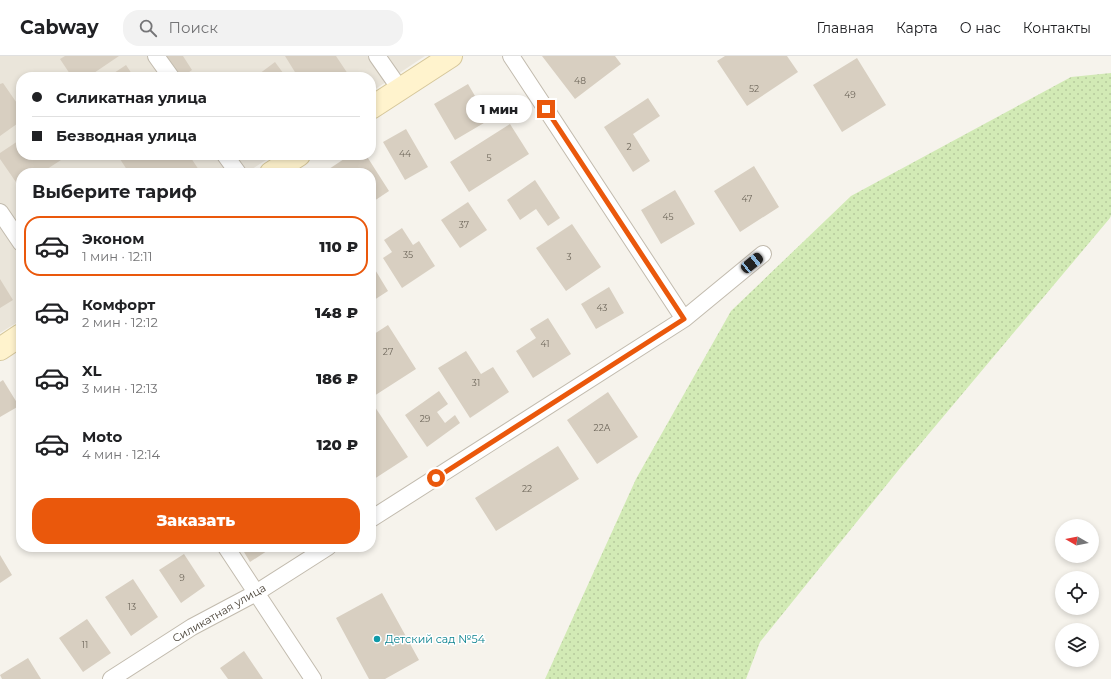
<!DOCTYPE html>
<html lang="ru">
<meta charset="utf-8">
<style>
:root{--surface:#fff;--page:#f2f2f2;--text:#202124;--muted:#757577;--line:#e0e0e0;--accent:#ea580c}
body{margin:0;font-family:Montserrat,sans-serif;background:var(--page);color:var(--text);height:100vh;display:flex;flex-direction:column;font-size:15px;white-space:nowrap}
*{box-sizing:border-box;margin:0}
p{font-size:13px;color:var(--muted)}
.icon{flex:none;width:22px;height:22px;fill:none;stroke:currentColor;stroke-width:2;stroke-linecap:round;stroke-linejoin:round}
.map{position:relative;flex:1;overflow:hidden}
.sheet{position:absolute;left:16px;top:112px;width:360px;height:384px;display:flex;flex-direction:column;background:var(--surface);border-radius:16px;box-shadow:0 2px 6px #0003}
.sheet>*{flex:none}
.banner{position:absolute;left:16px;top:16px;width:360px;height:88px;border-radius:16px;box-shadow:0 2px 6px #0003;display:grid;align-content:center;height:88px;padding:0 16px;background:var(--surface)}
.needle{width:26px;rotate:279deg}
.tools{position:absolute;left:1055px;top:463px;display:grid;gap:8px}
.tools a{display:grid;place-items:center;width:44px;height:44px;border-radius:50%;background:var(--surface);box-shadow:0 2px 6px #0003;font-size:20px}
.end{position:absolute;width:18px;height:18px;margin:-9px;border:5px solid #ea580c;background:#fff;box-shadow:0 0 0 2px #fff}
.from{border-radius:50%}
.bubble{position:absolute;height:28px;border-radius:14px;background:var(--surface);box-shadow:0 2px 6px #0003;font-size:13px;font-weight:800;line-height:28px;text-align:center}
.car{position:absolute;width:12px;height:24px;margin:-12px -6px;border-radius:5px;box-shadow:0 0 3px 1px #0007;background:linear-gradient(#222 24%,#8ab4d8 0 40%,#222 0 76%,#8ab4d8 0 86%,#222 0)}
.banner b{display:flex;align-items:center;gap:14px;height:38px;font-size:15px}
.banner b+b{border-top:1px solid var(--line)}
.banner i{width:10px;height:10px;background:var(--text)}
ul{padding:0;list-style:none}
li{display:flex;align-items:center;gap:12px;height:60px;margin:0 8px 6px;padding:0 8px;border:2px solid transparent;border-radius:16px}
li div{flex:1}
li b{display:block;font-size:15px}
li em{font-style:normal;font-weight:800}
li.active{border-color:var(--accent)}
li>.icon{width:36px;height:36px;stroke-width:1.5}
h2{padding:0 16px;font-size:18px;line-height:48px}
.action{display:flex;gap:8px;margin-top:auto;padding:8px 16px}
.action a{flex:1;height:46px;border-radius:16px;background:var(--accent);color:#fff;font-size:16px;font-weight:800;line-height:46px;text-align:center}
header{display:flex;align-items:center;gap:24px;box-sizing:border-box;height:56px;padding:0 20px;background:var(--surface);border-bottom:1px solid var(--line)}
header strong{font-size:19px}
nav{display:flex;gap:22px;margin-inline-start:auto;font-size:14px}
.search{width:280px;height:36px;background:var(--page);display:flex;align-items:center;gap:10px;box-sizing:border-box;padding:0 14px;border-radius:16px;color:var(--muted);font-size:15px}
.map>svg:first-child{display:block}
</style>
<header>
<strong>Cabway</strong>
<div class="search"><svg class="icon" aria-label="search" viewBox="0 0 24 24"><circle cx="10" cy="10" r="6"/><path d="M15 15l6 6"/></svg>Поиск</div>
<nav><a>Главная</a><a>Карта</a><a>О нас</a><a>Контакты</a></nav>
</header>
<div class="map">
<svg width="1111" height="623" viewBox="0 0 1111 623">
<defs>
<pattern id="grass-dots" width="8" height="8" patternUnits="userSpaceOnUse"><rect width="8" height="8" fill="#d2eab5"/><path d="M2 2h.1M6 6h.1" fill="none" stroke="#b6ca9c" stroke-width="1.8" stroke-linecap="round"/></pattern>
</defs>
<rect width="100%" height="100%" fill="#f6f3ec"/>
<!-- residential -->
<path fill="#eae5da" d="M0,0H425L371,36V21H21V99H274L246,117H21V264L0,277Z"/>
<!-- grass -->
<path fill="url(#grass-dots)" d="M1111,17V159L1110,162L901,411L760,586L746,623H545L636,423L731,255L851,140L1071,21Z"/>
<!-- building -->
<path fill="#d8cfc1" d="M65,0H119L88,21H72L60,3Z
M156,0H183L192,14L182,21H171Z
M285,0H336L350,21H298Z
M542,0H615L621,8L575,43Z
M725,0H787L798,16L747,50L717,5Z
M857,2L886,49L842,76L813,29Z
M275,6L286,21H255Z
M126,9L134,21H108Z
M3,27L21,53V65L0,80V28Z
M468,28L489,64L455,84L434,48Z
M648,42L660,60L633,78L650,105L633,116L604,71Z
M510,68L529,98L469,136L450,106Z
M406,73L428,111L405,124L383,86Z
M21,83V99H57L61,104L41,117H21V131L20,132L0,103V97Z
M126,99H189L201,117H129L120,103Z
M350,99H366L389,135L371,147V117H323Z
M754,110L779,151L740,176L714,135Z
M535,124L560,162L548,170L536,153L520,164L507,144Z
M675,134L695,168L661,188L641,154Z
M468,146L487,174L460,192L441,164Z
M572,168L601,211L566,235L536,192Z
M402,172L413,189L419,185L435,210L402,232L383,202L392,196L384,184Z
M371,207L388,235L371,246Z
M0,223L13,244L0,252Z
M609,231L624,257L596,273L581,248Z
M548,262L571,298L533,322L516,295L536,282L530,273Z
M388,269L416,313L374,340L371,336V280Z
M466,295L481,318L493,311L509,336L470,362L438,312Z
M3,324L19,350L0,361V326Z
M439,335L448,348L437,356L445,367L455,359L460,367L427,391L405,359Z
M608,336L638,381L597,408L567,364Z
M375,351L408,401L371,425V354Z
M558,390L579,423L496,475L475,442Z
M241,491H273L250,506Z
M184,498L205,530L181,547L159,514Z
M0,499L12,519L0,527Z
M133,523L158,561L131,580L105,541Z
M382,537L419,604L385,623H369L336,562Z
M87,563L111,597L83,616L59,582Z
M244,595L263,623H228L220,612Z
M28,602L41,623H2L0,619Z"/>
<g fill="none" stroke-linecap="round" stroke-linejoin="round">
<defs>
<path id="street" d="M156,0L171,21
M377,0L400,33
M511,0L684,263
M225,99L238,117
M0,156L21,187
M371,463L684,263L763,198
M226,491L313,623
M111,623L192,571L256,537L328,491"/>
<path id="secondary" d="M371,52L451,0
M271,117L299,99
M0,293L21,279"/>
</defs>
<!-- street casing -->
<use href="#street" stroke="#c2bbae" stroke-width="18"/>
<!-- secondary casing -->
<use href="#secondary" stroke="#d6c79b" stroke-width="24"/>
<!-- street -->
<use href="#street" stroke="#fff" stroke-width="16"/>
<!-- secondary -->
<use href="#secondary" stroke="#fff3cd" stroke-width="22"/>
</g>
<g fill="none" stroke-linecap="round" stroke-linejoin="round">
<!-- route -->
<path stroke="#ea580c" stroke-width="5" d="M436,422L684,263L546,53"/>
</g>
<!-- markers -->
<circle fill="#0f9aa8" stroke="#fff" stroke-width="1.5" cx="377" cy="583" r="4"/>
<g text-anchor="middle" stroke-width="3" stroke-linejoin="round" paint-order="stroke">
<!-- number labels -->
<g font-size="9" fill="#6e675b">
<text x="580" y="28">48</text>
<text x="754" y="36">52</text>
<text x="850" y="42">49</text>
<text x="629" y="94">2</text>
<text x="405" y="101">44</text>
<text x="489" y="105">5</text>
<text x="747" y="146">47</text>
<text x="668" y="164">45</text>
<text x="464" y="172">37</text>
<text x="408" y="202">35</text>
<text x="569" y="204">3</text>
<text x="602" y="255">43</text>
<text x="545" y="291">41</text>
<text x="388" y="299">27</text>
<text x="476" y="330">31</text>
<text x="425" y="366">29</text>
<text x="602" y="375">22А</text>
<text x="527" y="436">22</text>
<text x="182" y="525">9</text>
<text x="132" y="554">13</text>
<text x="85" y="592">11</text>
</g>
<!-- street labels -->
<g font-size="11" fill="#4b4439" stroke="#fff">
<text transform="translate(219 557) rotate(-30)" y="4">Силикатная улица</text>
</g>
<!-- culture labels -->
<g font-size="11" fill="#0d838f" stroke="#fff" text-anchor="start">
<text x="385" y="587">Детский сад №54</text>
</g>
</g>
</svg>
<div class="tools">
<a><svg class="needle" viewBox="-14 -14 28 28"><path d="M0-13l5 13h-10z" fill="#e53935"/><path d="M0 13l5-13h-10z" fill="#757577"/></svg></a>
<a><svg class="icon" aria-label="locate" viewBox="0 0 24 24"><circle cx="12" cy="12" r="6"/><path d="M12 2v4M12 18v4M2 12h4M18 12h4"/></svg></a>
<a><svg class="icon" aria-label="layers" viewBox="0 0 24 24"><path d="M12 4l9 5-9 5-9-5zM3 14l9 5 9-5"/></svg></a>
</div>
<i class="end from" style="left:436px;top:422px"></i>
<i class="end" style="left:546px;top:53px"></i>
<div class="bubble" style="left:466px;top:39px;width:66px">1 мин</div>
<i class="car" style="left:752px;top:207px;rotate:51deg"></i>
<div class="banner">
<b><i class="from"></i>Силикатная улица</b>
<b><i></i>Безводная улица</b>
</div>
<section class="sheet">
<h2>Выберите тариф</h2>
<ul>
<li class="active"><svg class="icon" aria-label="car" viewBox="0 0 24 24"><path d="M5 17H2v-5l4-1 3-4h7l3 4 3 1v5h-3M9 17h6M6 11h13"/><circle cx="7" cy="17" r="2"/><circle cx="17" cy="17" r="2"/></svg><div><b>Эконом</b><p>1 мин · 12:11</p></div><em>110 ₽</em></li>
<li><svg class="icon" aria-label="car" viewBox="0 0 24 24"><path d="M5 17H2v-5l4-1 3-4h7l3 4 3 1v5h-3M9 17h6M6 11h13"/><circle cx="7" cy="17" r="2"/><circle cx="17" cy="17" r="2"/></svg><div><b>Комфорт</b><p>2 мин · 12:12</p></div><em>148 ₽</em></li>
<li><svg class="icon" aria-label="car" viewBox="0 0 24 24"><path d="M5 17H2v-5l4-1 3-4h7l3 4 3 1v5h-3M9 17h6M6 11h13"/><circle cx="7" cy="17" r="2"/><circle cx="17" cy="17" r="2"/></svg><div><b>XL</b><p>3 мин · 12:13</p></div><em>186 ₽</em></li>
<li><svg class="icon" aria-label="car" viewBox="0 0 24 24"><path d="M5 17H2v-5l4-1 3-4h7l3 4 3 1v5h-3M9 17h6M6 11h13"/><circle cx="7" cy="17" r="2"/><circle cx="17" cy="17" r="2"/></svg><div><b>Moto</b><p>4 мин · 12:14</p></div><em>120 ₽</em></li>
</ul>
<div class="action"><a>Заказать</a></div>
</section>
</div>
